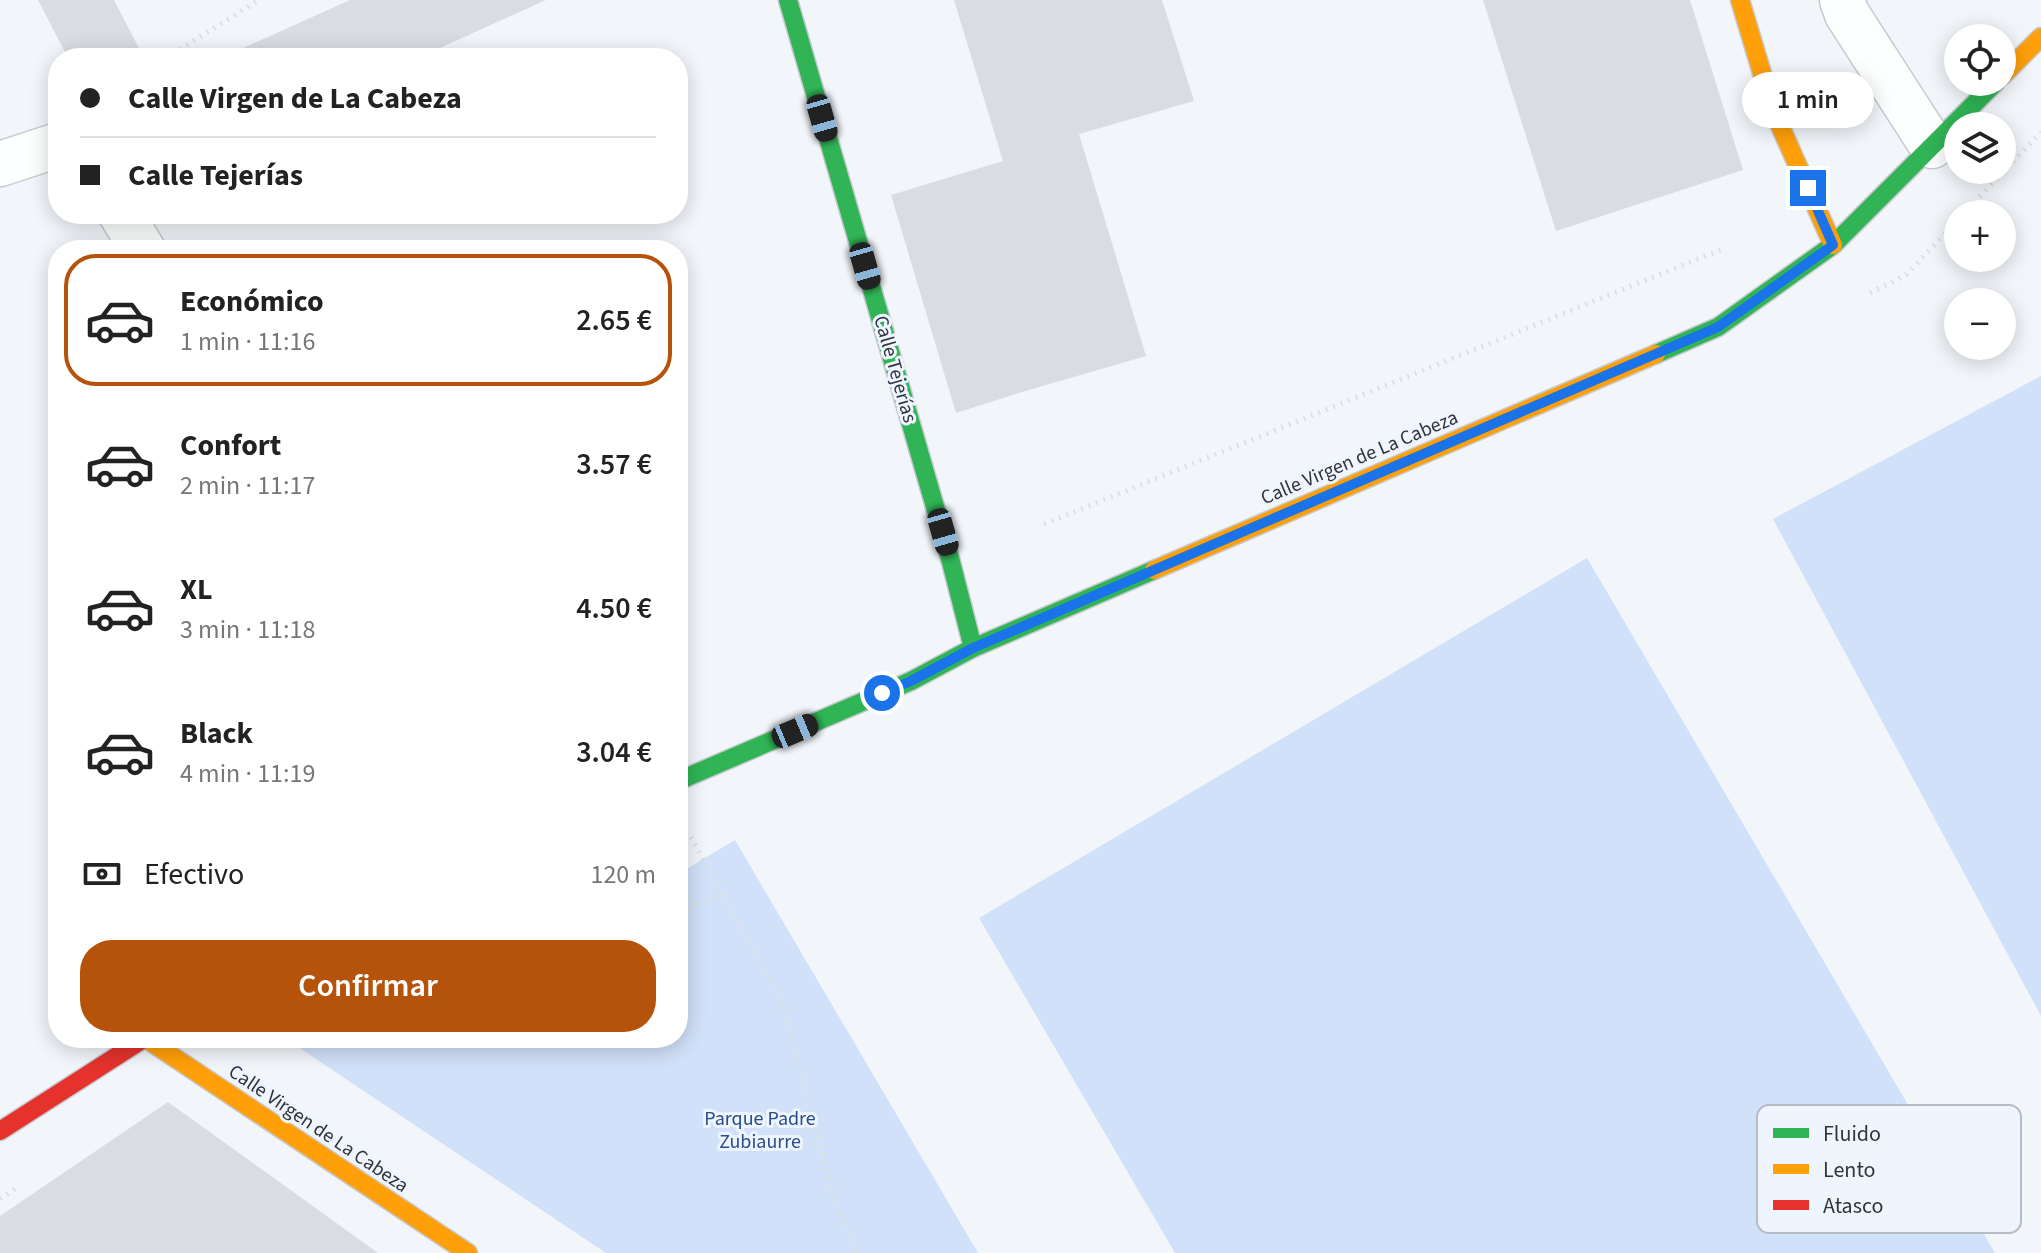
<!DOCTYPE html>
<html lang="es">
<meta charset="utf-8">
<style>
:root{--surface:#fff;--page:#f6f6f6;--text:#222;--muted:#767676;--line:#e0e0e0;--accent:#b45309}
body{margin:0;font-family:"Source Sans 3",sans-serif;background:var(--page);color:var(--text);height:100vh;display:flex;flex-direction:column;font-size:30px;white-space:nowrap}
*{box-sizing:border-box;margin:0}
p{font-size:26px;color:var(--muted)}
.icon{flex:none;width:44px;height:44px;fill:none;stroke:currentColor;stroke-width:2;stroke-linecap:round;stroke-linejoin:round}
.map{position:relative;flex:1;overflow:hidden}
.details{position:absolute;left:48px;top:240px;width:640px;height:808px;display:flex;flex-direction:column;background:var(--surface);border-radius:32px;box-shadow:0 4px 20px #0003}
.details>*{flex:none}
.guide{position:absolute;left:48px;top:48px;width:640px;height:176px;border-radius:32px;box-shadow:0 4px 20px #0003;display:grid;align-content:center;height:176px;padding:0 32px;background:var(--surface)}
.buttons{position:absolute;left:1944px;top:24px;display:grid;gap:16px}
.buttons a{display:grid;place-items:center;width:72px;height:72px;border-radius:50%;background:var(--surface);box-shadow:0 4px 20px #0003;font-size:40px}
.end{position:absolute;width:36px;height:36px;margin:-18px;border:10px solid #1a73e8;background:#fff;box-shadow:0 0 0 4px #fff}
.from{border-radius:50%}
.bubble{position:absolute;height:56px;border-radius:28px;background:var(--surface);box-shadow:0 4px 20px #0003;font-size:26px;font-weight:600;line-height:56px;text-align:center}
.car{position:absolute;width:24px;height:48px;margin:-24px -12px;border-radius:10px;box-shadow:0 0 6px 2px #0007;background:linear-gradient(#222 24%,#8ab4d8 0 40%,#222 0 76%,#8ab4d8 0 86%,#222 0)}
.guide b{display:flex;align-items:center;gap:28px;height:76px;font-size:30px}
.guide b+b{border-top:2px solid var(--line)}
.guide i{width:20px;height:20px;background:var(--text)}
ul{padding:14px 0 0;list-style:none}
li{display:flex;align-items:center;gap:24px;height:132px;margin:0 16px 12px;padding:0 16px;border:4px solid transparent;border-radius:32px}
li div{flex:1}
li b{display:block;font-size:30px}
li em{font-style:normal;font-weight:600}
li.active{border-color:var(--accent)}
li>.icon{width:72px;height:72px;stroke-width:1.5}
.pay{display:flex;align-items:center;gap:20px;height:88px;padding:0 32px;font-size:30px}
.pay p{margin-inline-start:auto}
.primary-button{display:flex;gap:16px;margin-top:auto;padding:16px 32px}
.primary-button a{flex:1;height:92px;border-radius:32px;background:var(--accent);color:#fff;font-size:32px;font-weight:600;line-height:92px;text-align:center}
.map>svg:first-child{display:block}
</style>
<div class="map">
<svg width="2041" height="1253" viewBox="0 0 2041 1253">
<rect width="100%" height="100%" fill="#f2f6fa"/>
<!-- green -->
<path fill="#d1e1f9" d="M2041,376V1016L1773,519Z
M1587,558L1995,1253H1175L979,918Z
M735,840L978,1253H606L289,1041L297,1038H678V874Z"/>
<!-- building -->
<path fill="#d9dce1" d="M38,0H114L144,58H68Z
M350,0H546L418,58H221Z
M954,0H1162L1194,101L1079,134L1146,356L1022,392L956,413L891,195L1003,161Z
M1483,0H1690L1743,170L1556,231Z
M168,1102L378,1253H0V1216Z"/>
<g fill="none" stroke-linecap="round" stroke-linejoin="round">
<defs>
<path id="street" d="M1842,0L1847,14L1932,146
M0,164L58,145
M121,214L143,250"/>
<path id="fast" d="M788,0L951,562L973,648
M1656,354L1718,327L1833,245L1996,82
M678,781L911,681L973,648L1154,570"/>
<path id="slow" d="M1740,0L1773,110L1833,245
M2002,76L2041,37
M1154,570L1656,354
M145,1038L468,1253"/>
<path id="jam" d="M0,1131L145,1038"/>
</defs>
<!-- street casing -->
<use href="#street" stroke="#c6cacf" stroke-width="47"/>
<!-- fast casing -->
<use href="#fast" stroke="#c6cacf" stroke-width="21"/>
<!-- slow casing -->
<use href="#slow" stroke="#c6cacf" stroke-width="21"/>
<!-- jam casing -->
<use href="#jam" stroke="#c6cacf" stroke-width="21"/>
<!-- path -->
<path stroke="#dee0e1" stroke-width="5" stroke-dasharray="2 6" stroke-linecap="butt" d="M166,58L259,0
M1963,214L2041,132
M1870,293L1906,275L1958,220
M1044,524L1725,248
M691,837L779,996L790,1032L835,1201L858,1253
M678,876L693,906
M678,921L693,906L722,894
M725,1137C758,1145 786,1146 819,1143
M0,1199L16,1188"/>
<!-- street -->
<use href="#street" stroke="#fdfefe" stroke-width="44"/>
<!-- fast -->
<use href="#fast" stroke="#30b455" stroke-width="18"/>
<!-- slow -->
<use href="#slow" stroke="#ff9f0a" stroke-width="18"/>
<!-- jam -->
<use href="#jam" stroke="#e5322d" stroke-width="18"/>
</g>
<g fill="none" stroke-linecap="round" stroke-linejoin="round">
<!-- route -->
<path stroke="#1a73e8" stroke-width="10" d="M882,693L911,681L973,648L1718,327L1833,245L1808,188"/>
</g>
<g text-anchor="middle" stroke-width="6" stroke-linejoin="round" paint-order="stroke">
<!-- street labels -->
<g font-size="20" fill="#31353b" stroke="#eff5fe">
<text transform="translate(896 369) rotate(74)" y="7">Calle Tejerías</text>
<text transform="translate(1359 457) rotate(-23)" y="7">Calle Virgen de La Cabeza</text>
<text transform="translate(319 1128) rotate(34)" y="7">Calle Virgen de La Cabeza</text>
</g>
<!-- park labels -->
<g font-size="20" fill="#274e8b" stroke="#eff5fe">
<text x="760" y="1125">Parque Padre<tspan x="760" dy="23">Zubiaurre</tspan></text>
</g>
</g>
<!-- legend -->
<rect x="1757" y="1105" width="264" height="128" rx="12" fill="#eff5fe" stroke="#b6bbc4" stroke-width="2"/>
<rect x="1773" y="1128" width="36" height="10" fill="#30b455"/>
<rect x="1773" y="1164" width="36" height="10" fill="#ff9f0a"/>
<rect x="1773" y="1200" width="36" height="10" fill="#e5322d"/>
<g font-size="22" fill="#31353b">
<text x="1823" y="1141">Fluido</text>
<text x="1823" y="1177">Lento</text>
<text x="1823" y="1213">Atasco</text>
</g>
</svg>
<div class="buttons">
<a><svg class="icon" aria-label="locate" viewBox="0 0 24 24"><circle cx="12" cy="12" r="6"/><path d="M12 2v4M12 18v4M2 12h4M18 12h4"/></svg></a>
<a><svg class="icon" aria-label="layers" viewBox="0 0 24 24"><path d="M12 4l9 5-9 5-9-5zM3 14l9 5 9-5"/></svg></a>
<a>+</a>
<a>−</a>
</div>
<i class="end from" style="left:882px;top:693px"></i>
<i class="end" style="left:1808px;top:188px"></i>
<div class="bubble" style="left:1742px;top:72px;width:132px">1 min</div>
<i class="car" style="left:822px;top:118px;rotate:164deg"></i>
<i class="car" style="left:865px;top:266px;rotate:164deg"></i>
<i class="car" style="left:943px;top:532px;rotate:164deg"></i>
<i class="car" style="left:795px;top:731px;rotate:67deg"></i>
<div class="guide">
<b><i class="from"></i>Calle Virgen de La Cabeza</b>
<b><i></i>Calle Tejerías</b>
</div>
<section class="details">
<ul>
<li class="active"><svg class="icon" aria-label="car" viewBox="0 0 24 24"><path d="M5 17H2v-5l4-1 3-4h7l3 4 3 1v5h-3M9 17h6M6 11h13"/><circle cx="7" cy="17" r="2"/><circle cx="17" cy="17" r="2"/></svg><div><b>Económico</b><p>1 min · 11:16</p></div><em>2.65 €</em></li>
<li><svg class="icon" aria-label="car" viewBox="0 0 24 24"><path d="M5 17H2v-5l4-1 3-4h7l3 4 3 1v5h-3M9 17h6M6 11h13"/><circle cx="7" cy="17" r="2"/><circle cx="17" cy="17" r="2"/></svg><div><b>Confort</b><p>2 min · 11:17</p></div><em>3.57 €</em></li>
<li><svg class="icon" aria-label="car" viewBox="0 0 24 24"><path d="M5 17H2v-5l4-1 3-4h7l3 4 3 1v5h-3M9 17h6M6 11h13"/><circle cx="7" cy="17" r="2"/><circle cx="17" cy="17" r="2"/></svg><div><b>XL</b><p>3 min · 11:18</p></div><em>4.50 €</em></li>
<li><svg class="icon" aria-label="car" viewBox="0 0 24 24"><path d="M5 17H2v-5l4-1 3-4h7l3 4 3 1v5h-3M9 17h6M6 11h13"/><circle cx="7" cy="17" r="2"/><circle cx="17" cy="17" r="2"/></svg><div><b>Black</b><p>4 min · 11:19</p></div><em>3.04 €</em></li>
</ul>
<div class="pay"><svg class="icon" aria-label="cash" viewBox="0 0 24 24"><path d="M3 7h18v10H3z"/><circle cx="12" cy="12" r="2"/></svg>Efectivo<p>120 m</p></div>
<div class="primary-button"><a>Confirmar</a></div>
</section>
</div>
